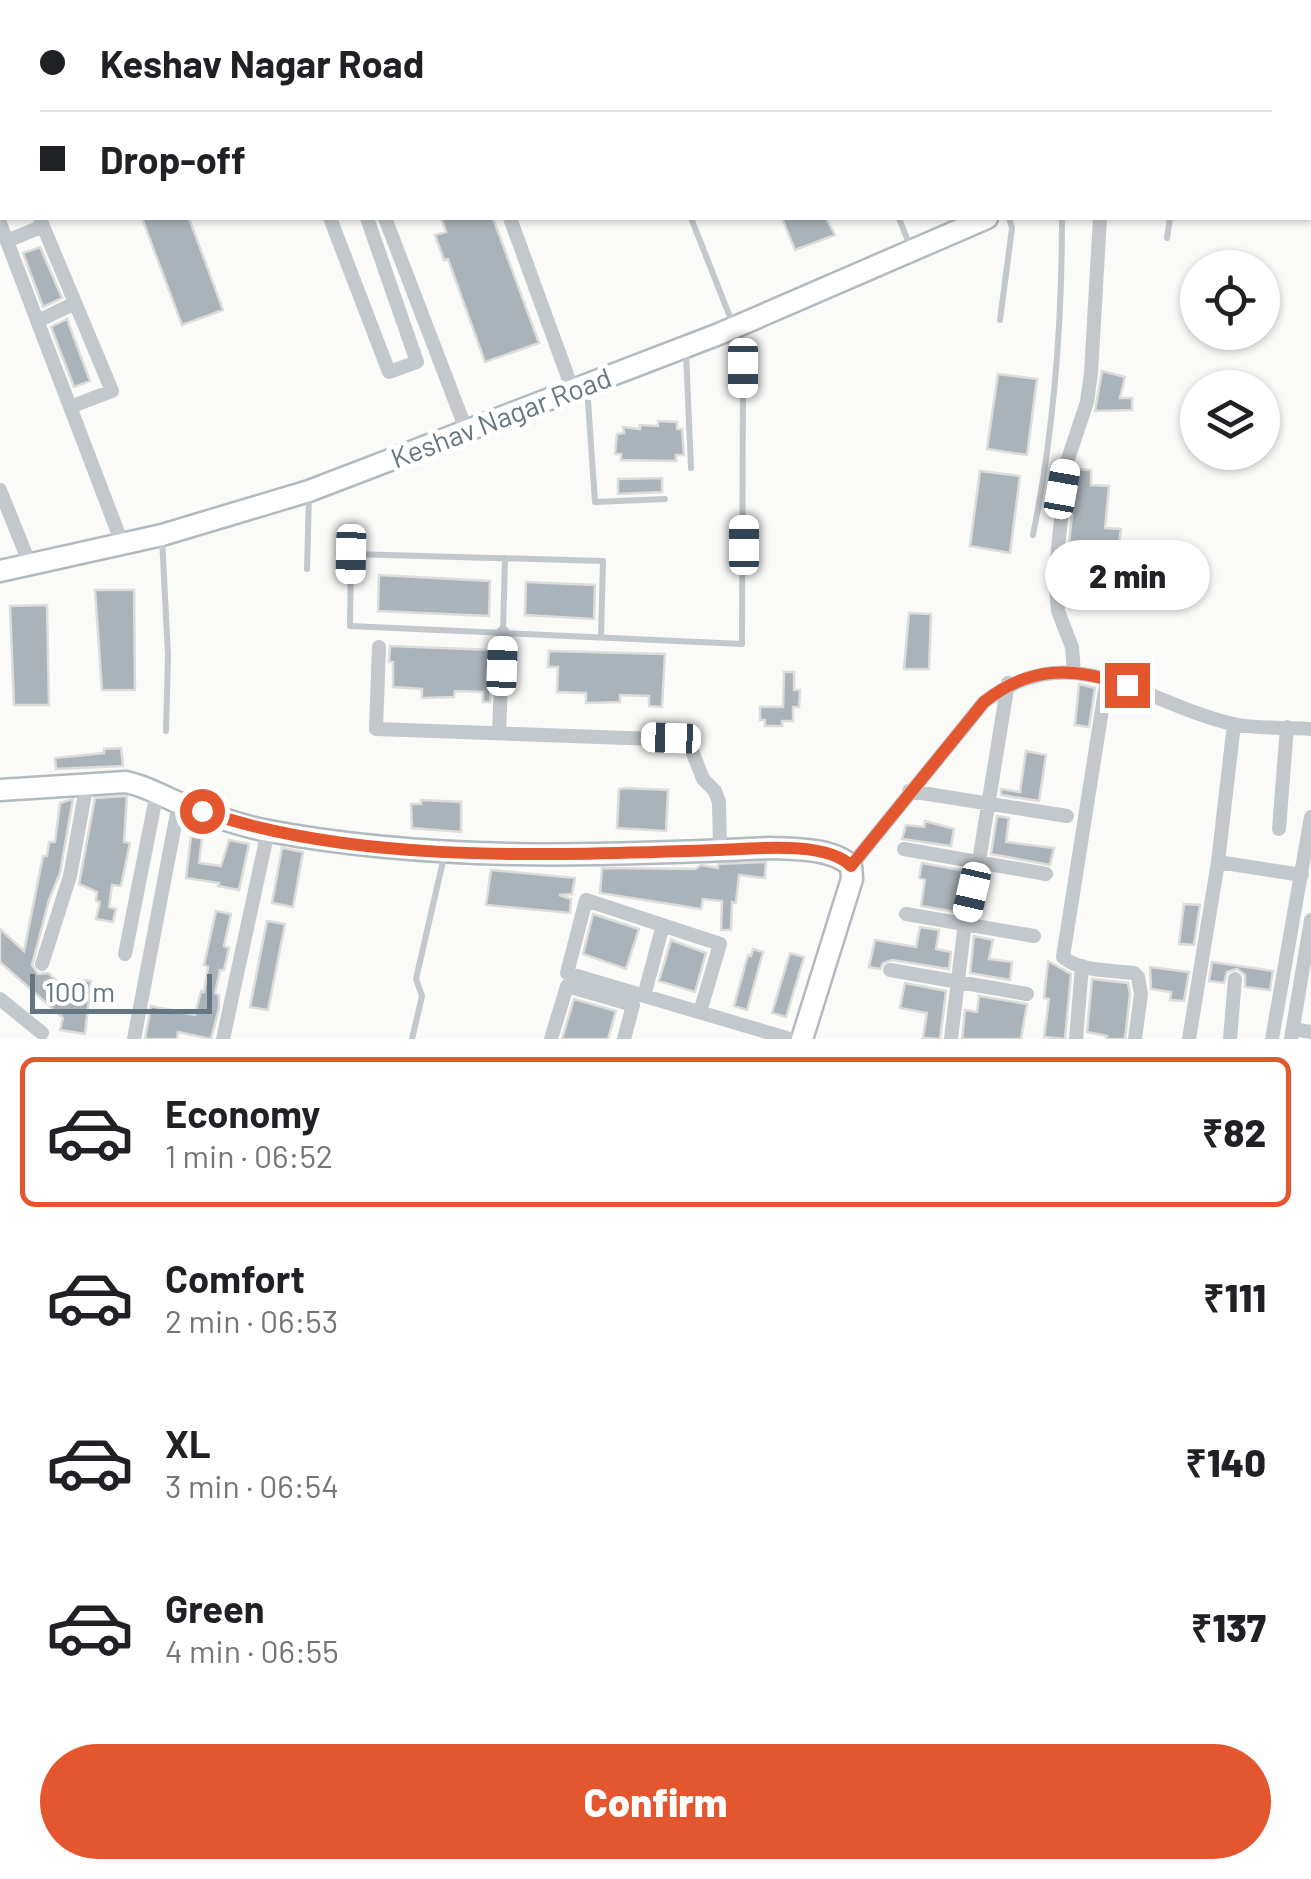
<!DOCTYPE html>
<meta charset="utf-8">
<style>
:root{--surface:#fff;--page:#f2f2f2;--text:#202124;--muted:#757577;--line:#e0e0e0;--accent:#e4572e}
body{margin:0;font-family:Barlow,sans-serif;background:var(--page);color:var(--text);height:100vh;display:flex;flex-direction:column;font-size:38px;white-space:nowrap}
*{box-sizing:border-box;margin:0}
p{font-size:32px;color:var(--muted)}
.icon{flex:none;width:55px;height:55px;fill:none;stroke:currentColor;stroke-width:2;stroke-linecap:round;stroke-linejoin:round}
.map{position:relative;height:1039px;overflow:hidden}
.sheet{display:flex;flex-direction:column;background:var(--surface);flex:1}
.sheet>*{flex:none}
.banner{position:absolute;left:0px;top:0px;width:1312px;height:220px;box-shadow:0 2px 8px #0004;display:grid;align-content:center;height:220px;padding:0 40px;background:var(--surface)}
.tools{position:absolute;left:1180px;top:250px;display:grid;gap:20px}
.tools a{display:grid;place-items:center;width:100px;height:100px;border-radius:50%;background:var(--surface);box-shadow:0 2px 8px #0004;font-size:50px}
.scale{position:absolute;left:30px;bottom:25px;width:182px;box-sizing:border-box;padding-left:10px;border:5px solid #657683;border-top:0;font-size:28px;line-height:35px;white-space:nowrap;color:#657683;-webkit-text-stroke:8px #fff;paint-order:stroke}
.end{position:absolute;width:45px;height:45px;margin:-22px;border:12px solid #e4572e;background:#fff;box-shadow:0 0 0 5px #fff}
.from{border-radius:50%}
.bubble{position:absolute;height:70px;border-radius:35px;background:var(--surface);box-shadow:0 2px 8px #0004;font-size:32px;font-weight:800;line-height:70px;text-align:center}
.car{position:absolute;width:30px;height:60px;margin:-30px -15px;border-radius:12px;box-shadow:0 0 8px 2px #0007;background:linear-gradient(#fff 24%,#345 0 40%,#fff 0 76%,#345 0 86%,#fff 0)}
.banner b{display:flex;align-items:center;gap:35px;height:95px;font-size:38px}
.banner b+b{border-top:2px solid var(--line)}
.banner i{width:25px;height:25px;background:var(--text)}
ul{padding:18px 0 0;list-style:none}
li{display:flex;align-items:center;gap:30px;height:150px;margin:0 20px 15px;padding:0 20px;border:5px solid transparent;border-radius:15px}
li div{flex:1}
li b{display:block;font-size:38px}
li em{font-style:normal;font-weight:800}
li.active{border-color:var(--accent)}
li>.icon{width:90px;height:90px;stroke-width:1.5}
.cta{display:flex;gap:20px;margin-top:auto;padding:20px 40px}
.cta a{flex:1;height:115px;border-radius:60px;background:var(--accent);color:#fff;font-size:40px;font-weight:800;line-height:115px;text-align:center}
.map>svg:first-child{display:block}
</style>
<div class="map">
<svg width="1311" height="1039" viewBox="0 0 1311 1039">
<rect width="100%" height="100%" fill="#fafaf8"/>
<!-- building -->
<path fill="#aab3b9" stroke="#dcdcda" stroke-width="2.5" d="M142,218H189L223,310L182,325Z
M441,218H493L539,343L485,362L448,259L444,260L435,235L446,232Z
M782,218H826L835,235L795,250Z
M40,247L62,298L43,307L23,253Z
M67,319L90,381L74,387L51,327Z
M1102,371L1125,377L1120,398H1132V410L1095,411Z
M998,374L1037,379L1027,455L987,449Z
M658,421L677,422V429H682L684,455H676V461L621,460V454H615L617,434L624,433L623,427L640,429V425L658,426Z
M1077,469L1091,470V485L1109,486L1105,528L1121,529L1117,559L1094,557L1093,572L1066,570Z
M980,471L1020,476L1010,553L970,546Z
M662,478V492L618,494V479Z
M379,575L490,581L489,616L378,611Z
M526,582L595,585L594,619L525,615Z
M95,590H134L135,690H102Z
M47,605L49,705H14L10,606Z
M909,613L931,614L929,669H904Z
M390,646L492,650L490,702H483V692L455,691L454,697L422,698V689L393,687V662H389Z
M549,651L665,654L662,707L649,706V696L620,695V702L586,703V693L557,692L558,667H548Z
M784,672H794V690H800L799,707H793V721H782V726H765V720H760V707H783Z
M1079,684L1095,688L1089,727L1075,725Z
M121,748L123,766L56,769L55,758L104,753V749Z
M1026,751L1046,755L1039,801L1001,795V789L1020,792Z
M625,788L668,790L666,831L617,828L619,789Z
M127,796L124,842L130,843L121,886L112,885L109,907L116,909L113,922L96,919L100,902L96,901L97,892L79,884L95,798Z
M73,799L60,873L49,900L32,965L38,974L48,973L76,998L78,980L91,981L85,1034L60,1030L63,1018L0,962V929L24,951L43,856H47L49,842H55L60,803Z
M421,800L461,802V832L412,828L411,804H421Z
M997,816L1009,818L1006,842L1054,848L1050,865L991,854Z
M925,821L954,829L951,846L902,839L906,825L924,827Z
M192,828L203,830L199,863L221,866L229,840L249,844L239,890L218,886L219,883L186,878Z
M282,848L303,852L293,907L272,903Z
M766,862L765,878L739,875L736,903L732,902L731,930H721L722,901L703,899L701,909L600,893L602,868L695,869L701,865L718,868V864Z
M922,863L966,871L956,912L921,906L925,880L919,878Z
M491,870L575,878L572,894L559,895L571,899L570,913L486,905Z
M1184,904L1200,905L1194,945L1179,944Z
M216,911L231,914L224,946L229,948L224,970H220L215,993L219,995V1008L211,1039L178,1032L177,1039H145L151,1006L195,1015L201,991L204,992L208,967L204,965Z
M593,914L639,929L626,969L583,954Z
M267,921L285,924L268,1010L250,1007Z
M920,927L939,930L936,949L951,952L949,969L892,960L883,963L880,969L869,967L875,940L916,947Z
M974,936L993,940L989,959L1012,962L1010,980L970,973Z
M671,940L706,953L695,992L659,981Z
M753,949L763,952L747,1010L734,1006L748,955L751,956Z
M790,953L804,957L786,1017L772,1013Z
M1048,961L1071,974L1065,1039L1044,1037L1049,999L1044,998Z
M1212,962L1273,971L1270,990L1245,987V975L1237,969L1227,972L1224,983L1209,981Z
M1150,967L1189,972L1184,1001L1170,1000L1171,992L1151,989Z
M1092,979L1128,983L1130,994L1125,1039H1106L1107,1036L1087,1032Z
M905,983L946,991L940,1039L923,1038L927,1013L900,1008Z
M979,996L1027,1004L1021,1039H962L965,1010L977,1012Z
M574,999L616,1011L608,1039H562Z"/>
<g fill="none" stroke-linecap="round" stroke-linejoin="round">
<defs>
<path id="secondary" d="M1310,92H1311
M0,571L162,535L309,491L719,334L987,218
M0,790L126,782C147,786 163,797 182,804C210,815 240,826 269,831C434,862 604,856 770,848C794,849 833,848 851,866L852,879L802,1039"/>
</defs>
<!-- secondary casing -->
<use href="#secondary" stroke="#b3babf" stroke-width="25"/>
<!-- lane -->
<path stroke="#c3c8cc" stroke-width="6" d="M816,0L817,2
M899,218L911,249
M1167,238L1170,218
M1000,320L1012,228L1009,218
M686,353L691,468
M587,387L595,502L665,499
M1033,535C1054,431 1062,324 1062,218
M162,538L168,655L166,731
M307,569L309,495
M503,631L505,558
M601,637L603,561L351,554L350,626L742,644L743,368L734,327L691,218
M412,1039L422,996L416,979L444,857"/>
<!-- street -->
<path stroke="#c3c8cc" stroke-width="14" d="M196,0L197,2
M301,0L302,2
M1148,0V2
M137,2L143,0
M1212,2V0
M0,59L2,58
M0,105L2,104
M0,166L2,165
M330,218L389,372L417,362L367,218
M385,218L467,432
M510,218L573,391
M0,223L122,543
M43,226L112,391L70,407
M7,241L43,226L41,221
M38,321L75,303
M0,490L29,562
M379,647L376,729L683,740L691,748L703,779L715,791L719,802L720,850
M1074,673L1072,647L1058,611L1055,577L1067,462L1087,402L1091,373L1100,218
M1107,678L1063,957C1080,972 1111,970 1134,973L1138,977L1141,994L1135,1039
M499,733L503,633
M909,791L1067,816
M1279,829L1287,727
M904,849L1046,874
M1218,862L1302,875
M851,866L984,702C1074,633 1144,704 1233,724C1258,729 1286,727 1311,729
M906,914L1034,936
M125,954L157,792
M42,964L70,876L87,783
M890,970L1027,994
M644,996L663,925
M0,999L42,1033
M700,1012L720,944L586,900L567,973L790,1039
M1293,1029L1311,1032
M134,1039L179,803
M223,1039L268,831
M551,1039L567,986L633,1005L624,1039
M951,1039L965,922L979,861L1008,683
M1076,1039L1082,966
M1189,1039L1218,862L1234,724
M1230,1039L1235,979
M1272,1039L1311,817
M1291,1039L1311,920"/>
<!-- secondary -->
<use href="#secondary" stroke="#fff" stroke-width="20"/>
</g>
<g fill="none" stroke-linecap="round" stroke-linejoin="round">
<!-- route -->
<path stroke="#e4572e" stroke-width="12" d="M202,811C360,865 552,855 717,850C751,849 826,840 851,866L984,702C1031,665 1072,667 1127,685"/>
</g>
<g text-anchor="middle" stroke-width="10" stroke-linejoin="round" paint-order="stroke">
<!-- street labels -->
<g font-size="28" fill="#657683" stroke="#fff">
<text transform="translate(501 418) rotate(-21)" y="10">Keshav Nagar Road</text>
</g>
</g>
</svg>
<div class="tools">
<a><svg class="icon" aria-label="locate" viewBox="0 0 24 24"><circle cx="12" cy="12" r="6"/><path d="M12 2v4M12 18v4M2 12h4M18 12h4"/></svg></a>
<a><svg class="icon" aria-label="layers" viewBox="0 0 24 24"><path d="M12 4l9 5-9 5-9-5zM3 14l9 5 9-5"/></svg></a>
</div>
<div class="scale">100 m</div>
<i class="end from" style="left:202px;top:811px"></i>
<i class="end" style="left:1127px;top:685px"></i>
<div class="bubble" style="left:1045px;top:540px;width:165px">2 min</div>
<i class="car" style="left:743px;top:368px;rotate:180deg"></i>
<i class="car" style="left:1062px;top:489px;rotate:10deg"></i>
<i class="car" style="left:744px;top:545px;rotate:0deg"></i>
<i class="car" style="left:351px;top:554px;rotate:181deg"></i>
<i class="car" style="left:502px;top:666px;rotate:2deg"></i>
<i class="car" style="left:671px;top:738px;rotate:272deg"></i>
<i class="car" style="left:972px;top:892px;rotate:193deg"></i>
<div class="banner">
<b><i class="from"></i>Keshav Nagar Road</b>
<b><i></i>Drop-off</b>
</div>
</div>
<section class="sheet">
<ul>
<li class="active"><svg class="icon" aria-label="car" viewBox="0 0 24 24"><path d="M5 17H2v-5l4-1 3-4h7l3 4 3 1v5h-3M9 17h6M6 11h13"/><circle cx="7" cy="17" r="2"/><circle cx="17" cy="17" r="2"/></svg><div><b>Economy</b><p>1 min · 06:52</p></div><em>₹82</em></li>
<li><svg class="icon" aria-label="car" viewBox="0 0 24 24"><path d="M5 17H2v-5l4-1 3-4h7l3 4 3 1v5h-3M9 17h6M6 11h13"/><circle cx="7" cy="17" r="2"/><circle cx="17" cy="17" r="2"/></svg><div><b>Comfort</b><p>2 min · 06:53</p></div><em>₹111</em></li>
<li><svg class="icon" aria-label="car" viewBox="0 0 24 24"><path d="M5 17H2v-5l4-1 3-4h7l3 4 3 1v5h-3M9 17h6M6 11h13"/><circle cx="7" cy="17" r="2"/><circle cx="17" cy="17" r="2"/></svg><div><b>XL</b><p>3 min · 06:54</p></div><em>₹140</em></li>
<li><svg class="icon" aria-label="car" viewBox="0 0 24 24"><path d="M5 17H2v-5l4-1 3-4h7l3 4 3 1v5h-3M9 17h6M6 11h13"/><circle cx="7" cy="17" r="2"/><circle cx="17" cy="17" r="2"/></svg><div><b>Green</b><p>4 min · 06:55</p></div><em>₹137</em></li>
</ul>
<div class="cta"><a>Confirm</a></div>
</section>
